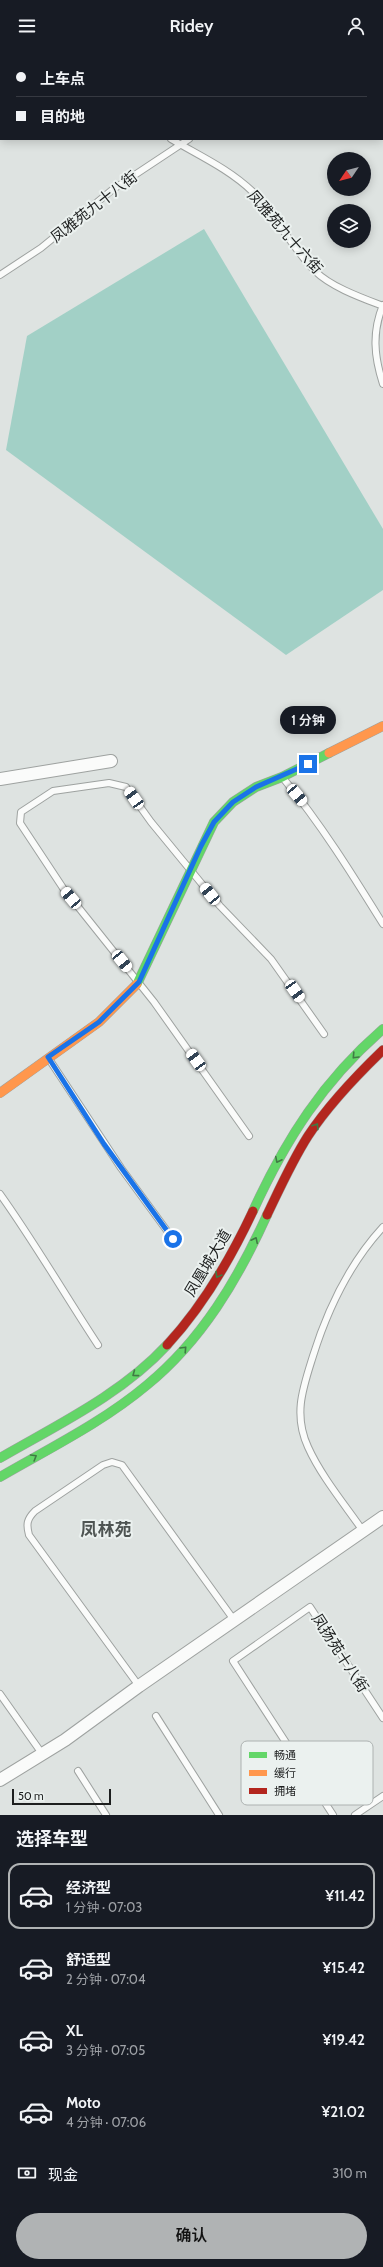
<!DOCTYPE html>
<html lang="zh">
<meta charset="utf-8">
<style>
:root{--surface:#171b24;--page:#20242c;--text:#f1f3f6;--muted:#9ea1a6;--line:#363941;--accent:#b0b3b4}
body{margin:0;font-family:Cabin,"Noto Sans SC",sans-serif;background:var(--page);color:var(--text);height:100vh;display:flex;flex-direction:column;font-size:15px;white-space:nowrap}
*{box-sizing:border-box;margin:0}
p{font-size:13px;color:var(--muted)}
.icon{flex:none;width:22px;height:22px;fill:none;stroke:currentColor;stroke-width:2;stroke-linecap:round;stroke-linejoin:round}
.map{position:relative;height:1763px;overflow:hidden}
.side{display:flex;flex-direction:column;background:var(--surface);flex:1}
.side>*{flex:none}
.banner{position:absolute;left:0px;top:0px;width:383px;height:88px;box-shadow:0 2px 10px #0003;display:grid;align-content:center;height:88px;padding:0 16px;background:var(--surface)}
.needle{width:26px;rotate:235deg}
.fabs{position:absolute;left:327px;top:100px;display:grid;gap:8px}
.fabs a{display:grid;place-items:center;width:44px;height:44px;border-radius:50%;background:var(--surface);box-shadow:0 2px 10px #0003;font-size:20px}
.scale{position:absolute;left:12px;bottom:10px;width:99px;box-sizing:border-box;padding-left:4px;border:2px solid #1d1f1f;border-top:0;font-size:11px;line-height:14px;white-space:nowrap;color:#1d1f1f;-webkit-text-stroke:3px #ebf1ef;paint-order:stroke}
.end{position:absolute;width:18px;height:18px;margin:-9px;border:5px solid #1a73e8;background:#fff;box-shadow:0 0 0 2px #fff}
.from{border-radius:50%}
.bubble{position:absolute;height:28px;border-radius:14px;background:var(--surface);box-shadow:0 2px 10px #0003;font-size:13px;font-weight:600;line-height:28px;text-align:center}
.car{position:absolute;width:12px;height:24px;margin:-12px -6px;border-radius:5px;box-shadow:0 0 3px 1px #0007;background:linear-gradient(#fff 24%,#345 0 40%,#fff 0 76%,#345 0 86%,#fff 0)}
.banner b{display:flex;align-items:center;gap:14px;height:38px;font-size:15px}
.banner b+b{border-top:1px solid var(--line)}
.banner i{width:10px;height:10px;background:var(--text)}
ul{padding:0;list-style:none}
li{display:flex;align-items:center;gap:12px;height:66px;margin:0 8px 6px;padding:0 8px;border:2px solid transparent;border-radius:12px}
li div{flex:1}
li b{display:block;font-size:15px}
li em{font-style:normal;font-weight:600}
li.selected{border-color:var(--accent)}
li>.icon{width:36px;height:36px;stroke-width:1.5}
h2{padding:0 16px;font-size:18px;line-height:48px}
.pay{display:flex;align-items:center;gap:10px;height:44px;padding:0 16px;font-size:15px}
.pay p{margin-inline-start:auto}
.button{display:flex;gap:8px;margin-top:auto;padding:8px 16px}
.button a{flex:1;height:46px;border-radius:24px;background:var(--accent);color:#111;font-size:16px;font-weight:600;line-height:46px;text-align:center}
header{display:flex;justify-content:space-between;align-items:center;height:52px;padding:0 16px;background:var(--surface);font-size:18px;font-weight:600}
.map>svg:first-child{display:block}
</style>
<header><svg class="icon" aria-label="menu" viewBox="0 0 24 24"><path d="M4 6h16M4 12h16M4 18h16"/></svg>Ridey<svg class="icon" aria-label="person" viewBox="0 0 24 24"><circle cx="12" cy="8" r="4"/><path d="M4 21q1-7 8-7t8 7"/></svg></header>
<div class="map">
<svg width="383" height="1763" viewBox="0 0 383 1763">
<rect width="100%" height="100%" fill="#dee3e1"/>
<!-- green -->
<path fill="#a2d0c6" d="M204,177L383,477V538L286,603L6,398L27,284Z"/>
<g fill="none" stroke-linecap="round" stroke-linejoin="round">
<defs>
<path id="lane" d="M79,0L80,1
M253,0L255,1
M287,1L288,0
M171,87C200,104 229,117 253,140C277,164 291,195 315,219C331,235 362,246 383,254
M0,223L41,196L112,138L189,87
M383,253C372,280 374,304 383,332
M283,726C321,772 352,822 383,872
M49,1007L121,1116L173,1187
M249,1084L154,950L63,836L20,771L21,760L53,739L109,731L126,735L151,770L220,854L271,907L324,982
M0,1142C35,1191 65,1243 98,1293
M363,1479C345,1453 321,1424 308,1395C293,1362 303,1336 313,1304C328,1256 349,1212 383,1175
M139,1634L29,1483C26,1472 27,1467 35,1459L103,1413L112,1410L122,1413L234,1568
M0,1642L43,1703
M156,1664L219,1763
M78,1719L106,1763
M333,1763L233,1609L310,1555L383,1666
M355,1763L383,1744"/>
<path id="street" d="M0,727L111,709
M0,1728L65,1688L139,1634L383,1465"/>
<path id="fast" d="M137,932L214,770L233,750L256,735L282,725L329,701
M253,1159C286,1087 323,1029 383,977
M0,1406C57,1373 122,1342 167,1293
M0,1425C50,1396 103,1370 147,1333C202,1288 238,1227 267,1163"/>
<path id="slow" d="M329,701L383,674
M0,1041L99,970L137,932"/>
<path id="jam" d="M267,1163C280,1136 292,1109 308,1084C329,1052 356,1024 383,998
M167,1293C204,1253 230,1208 253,1159"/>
</defs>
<!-- lane casing -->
<use href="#lane" stroke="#9ea2a0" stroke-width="8"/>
<!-- street casing -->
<use href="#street" stroke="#9ea2a0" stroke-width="14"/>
<!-- fast casing -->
<use href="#fast" stroke="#9ea2a0" stroke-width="10"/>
<!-- slow casing -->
<use href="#slow" stroke="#9ea2a0" stroke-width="10"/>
<!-- jam casing -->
<use href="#jam" stroke="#9ea2a0" stroke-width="10"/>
<!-- lane -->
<use href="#lane" stroke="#fafbfa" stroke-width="6"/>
<!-- street -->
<use href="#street" stroke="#fafbfa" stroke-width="12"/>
<!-- fast -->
<use href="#fast" stroke="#63d668" stroke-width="9"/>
<!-- slow -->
<use href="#slow" stroke="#ff974d" stroke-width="9"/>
<!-- jam -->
<use href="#jam" stroke="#b3261e" stroke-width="9"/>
</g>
<!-- one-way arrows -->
<defs><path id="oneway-chevron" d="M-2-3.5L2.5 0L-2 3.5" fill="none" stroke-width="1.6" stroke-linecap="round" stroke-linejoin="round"/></defs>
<g stroke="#407a44">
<use href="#oneway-chevron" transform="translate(355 1004) rotate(133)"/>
<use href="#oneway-chevron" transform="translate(316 1074) rotate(-57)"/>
<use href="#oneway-chevron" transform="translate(278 1108) rotate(117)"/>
<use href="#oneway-chevron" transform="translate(255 1188) rotate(-64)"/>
<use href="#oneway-chevron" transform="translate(218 1223) rotate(121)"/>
<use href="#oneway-chevron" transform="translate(184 1297) rotate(-47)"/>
<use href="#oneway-chevron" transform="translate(135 1322) rotate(143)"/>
<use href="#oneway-chevron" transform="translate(34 1405) rotate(-31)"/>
</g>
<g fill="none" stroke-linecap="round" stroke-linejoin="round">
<!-- route -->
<path stroke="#1a73e8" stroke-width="5" d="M173,1187L104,1092L48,1005L99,970L139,930L201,794L214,770L233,750L256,735L308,712"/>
</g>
<g text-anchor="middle" stroke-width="4" stroke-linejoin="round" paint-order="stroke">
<!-- street labels -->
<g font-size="15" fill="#1d1f1f" stroke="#ebf1ef">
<text transform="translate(94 155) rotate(-38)" y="5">凤雅苑九十八街</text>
<text transform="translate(285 180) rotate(49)" y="5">凤雅苑九十六街</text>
<text transform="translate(208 1211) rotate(-59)" y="5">凤凰城大道</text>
<text transform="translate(340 1601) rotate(57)" y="5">凤扬苑十八街</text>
</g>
<!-- quarter labels -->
<g font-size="17" font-weight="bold" fill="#4f5553" stroke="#ebf1ef">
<text x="106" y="1483">凤林苑</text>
</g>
</g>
<!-- legend -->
<rect x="241" y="1689" width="132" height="64" rx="6" fill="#ebf1ef" stroke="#adb2b1" stroke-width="1"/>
<rect x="249" y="1700" width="18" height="6" fill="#63d668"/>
<rect x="249" y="1718" width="18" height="6" fill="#ff974d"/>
<rect x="249" y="1736" width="18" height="6" fill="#b3261e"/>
<g font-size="11" fill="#1d1f1f">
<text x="274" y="1707">畅通</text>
<text x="274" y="1725">缓行</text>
<text x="274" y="1743">拥堵</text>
</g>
</svg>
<div class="fabs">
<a><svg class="needle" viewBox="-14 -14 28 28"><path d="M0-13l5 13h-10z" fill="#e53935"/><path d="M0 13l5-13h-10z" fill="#9ea1a6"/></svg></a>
<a><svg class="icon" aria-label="layers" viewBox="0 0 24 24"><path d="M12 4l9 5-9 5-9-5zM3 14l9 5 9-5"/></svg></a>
</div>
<div class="scale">50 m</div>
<i class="end from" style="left:173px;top:1187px"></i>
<i class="end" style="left:308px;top:712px"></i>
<div class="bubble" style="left:280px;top:654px;width:56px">1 分钟</div>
<i class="car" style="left:297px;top:743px;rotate:140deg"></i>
<i class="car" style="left:134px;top:746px;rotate:325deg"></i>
<i class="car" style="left:210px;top:842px;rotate:321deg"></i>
<i class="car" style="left:71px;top:846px;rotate:320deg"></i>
<i class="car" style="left:122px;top:909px;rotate:141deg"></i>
<i class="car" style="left:295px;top:939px;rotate:145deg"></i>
<i class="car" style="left:196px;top:1008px;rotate:324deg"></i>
<div class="banner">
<b><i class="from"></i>上车点</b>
<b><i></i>目的地</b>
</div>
</div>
<section class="side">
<h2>选择车型</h2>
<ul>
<li class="selected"><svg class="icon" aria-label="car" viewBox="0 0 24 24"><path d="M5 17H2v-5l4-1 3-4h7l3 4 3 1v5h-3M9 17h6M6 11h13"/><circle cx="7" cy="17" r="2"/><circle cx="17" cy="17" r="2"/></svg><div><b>经济型</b><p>1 分钟 · 07:03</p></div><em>¥11.42</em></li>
<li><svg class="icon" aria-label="car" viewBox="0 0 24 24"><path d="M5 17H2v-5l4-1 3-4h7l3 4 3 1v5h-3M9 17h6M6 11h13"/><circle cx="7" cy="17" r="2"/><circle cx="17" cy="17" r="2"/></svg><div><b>舒适型</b><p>2 分钟 · 07:04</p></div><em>¥15.42</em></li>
<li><svg class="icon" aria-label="car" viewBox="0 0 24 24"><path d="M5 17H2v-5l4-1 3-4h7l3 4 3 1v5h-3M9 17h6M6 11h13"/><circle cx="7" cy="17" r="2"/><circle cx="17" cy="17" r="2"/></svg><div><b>XL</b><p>3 分钟 · 07:05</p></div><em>¥19.42</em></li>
<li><svg class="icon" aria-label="car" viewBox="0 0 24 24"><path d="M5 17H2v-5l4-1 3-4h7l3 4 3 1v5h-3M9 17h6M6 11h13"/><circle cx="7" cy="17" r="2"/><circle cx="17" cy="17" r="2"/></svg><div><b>Moto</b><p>4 分钟 · 07:06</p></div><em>¥21.02</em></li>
</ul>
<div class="pay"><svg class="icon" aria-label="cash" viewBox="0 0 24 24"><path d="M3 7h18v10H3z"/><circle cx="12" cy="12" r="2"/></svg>现金<p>310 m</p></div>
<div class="button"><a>确认</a></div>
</section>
